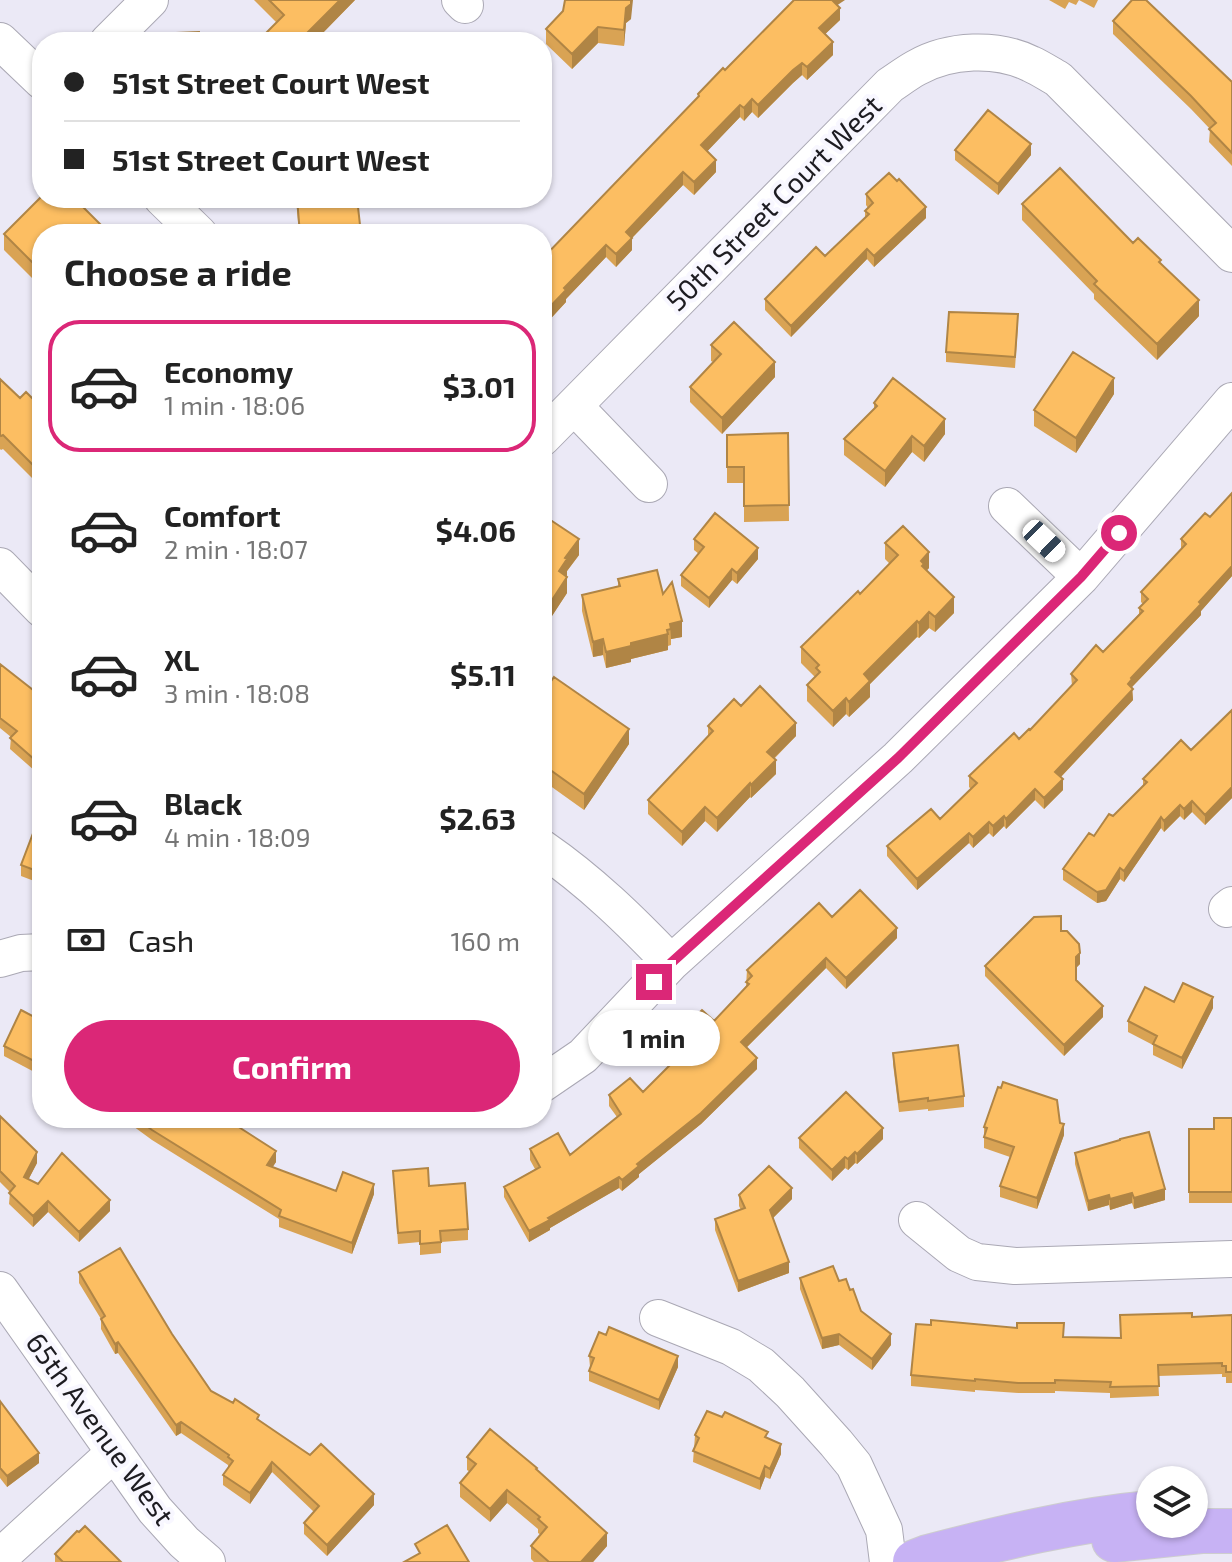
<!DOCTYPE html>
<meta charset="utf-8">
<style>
:root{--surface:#fff;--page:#f2f2f2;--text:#222;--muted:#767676;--line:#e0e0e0;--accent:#db2777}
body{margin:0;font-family:"Exo 2",sans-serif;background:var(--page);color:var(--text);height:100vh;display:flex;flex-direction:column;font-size:30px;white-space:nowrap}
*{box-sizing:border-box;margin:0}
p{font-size:26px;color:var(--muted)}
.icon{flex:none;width:44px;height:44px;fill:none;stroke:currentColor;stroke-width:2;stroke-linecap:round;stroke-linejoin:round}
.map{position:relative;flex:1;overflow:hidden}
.details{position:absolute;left:32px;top:224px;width:520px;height:904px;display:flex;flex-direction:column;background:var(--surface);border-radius:32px;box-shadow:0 2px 6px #0004}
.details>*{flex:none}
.guide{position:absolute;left:32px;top:32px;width:520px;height:176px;border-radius:32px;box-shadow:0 2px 6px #0004;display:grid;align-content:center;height:176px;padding:0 32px;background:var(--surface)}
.fabs{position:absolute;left:1136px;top:1466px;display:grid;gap:16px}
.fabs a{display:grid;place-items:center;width:72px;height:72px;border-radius:50%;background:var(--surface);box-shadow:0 2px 6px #0004;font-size:40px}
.end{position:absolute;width:36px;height:36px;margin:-18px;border:10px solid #db2777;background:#fff;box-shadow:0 0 0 4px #fff}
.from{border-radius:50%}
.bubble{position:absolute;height:56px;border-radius:28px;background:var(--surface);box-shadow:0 2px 6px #0004;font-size:26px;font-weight:700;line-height:56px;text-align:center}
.car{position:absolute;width:24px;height:48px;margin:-24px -12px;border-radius:10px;box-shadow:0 0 6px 2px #0007;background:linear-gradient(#fff 24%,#345 0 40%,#fff 0 76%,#345 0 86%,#fff 0)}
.guide b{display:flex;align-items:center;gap:28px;height:76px;font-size:30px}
.guide b+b{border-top:2px solid var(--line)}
.guide i{width:20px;height:20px;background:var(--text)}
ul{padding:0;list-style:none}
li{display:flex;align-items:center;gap:24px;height:132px;margin:0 16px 12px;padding:0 16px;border:4px solid transparent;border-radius:32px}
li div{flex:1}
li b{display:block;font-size:30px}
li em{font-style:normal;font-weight:700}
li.on{border-color:var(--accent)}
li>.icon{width:72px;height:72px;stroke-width:1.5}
h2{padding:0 32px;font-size:36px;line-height:96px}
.pay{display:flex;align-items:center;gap:20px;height:88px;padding:0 32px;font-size:30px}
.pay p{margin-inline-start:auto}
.button{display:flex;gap:16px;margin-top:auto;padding:16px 32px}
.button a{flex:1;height:92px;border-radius:48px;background:var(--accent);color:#fff;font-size:32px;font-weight:700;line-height:92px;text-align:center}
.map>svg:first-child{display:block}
</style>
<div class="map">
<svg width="1232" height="1562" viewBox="0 0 1232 1562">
<rect width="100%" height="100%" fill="#ebe9f6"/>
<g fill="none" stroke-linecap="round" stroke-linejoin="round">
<defs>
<path id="minor" d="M460,0L465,5
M0,41L42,81
M108,42L150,0
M162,198L199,234
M574,406L649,484
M542,438L890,85C899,79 907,73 916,68C949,49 997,47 1031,64C1040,68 1049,74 1058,79L1232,254
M1007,506L1081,577
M0,566L42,609
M542,848C590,881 631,921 671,963
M1227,909L1232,905
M0,959L21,953L42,952
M542,1084L583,1056L671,963L898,758L1081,577L1232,401
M917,1220L959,1254L977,1262L1015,1266L1232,1259
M0,1290L155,1510L184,1542L207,1562
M658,1318L731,1347L761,1365L790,1392L836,1443L854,1465L884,1530L888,1562
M0,1557L114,1453"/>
<path id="major" d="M1114,1540L1201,1531H1232
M915,1562L928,1557C1001,1538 1074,1520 1150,1513"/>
</defs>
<!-- minor casing -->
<use href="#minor" stroke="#aaa8b4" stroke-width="38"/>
<!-- major casing -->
<use href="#major" stroke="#cdcdce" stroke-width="46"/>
<!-- minor -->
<use href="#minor" stroke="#fff" stroke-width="36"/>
<!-- major -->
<use href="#major" stroke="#c7b2f4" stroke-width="44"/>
</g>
<!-- wall -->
<path fill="#d9a354" d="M254,0H355L315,41V42H264V35L277,23Z
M1049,0H1098L1094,8L1079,0L1076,5L1069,2L1065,9Z
M837,5L840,20L825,34L833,55L807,80L802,75L793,83L758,118L752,112L744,121L740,117L707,151L716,172L694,195L683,185L632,238V250L616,267L606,257L566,299V302L542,328V259L698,98V94L725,70Z
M631,19L626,23L624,46L598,43L572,69L546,44V29Z
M1113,21L1232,82V166L1209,142L1210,129L1191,109L1113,34Z
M955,150L1031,155L998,195L955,160Z
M866,194L926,218L874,267L867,259L791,337L765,310V299L825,256L865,218V211L868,208L866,205Z
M296,198H357L361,234H299Z
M1022,204L1133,243L1161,263L1199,316L1157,360L1094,299V294L1022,220Z
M4,234H42V305L38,301L39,285L4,250Z
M1018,325L1015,368L946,362V352Z
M711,345L775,377L722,434L690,402V387L713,362L711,361Z
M0,379L20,398L42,408V488L3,449L1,450L0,449Z
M1114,394L1076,453L1034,426V410Z
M874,403L945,434L924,462L912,452L885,487L844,455V439L874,410Z
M788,433L789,521L744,522V483H727V435Z
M42,492V509L40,508V494Z
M1232,493V576L1201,611V615L1132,687L1133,700L1061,777L1063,790L1044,809L1035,800L1006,829L1004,826L993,837L989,833L973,848L969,843L917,890L887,856V846L940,819L971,789L969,787V776L1030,730L1072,686L1071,674L1103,652L1139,614V608L1143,604L1141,602V592L1181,549V539L1210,517Z
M542,529L579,555L567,571V593L550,619L542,614Z
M694,539L758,559L737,584L732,580L709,608L681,586V575L699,554L694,550Z
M885,543L929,568L926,571L954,613L935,632L929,628L919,638L917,637L870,684V697L849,717L846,714L833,727L807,701V685L815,677L801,663V647L860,594L890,564L885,559Z
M618,579L663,594L682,637L671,639V645L668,646V650L631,659V662L606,668L603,655L593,657L582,611V595L618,586Z
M0,664L42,697V768L39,765L35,771L10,749L11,737L0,728Z
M542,694L629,744L584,810L542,780Z
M741,706L796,736L774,759L776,774L751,798L750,797L717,832L705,821L682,846L648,814V800L708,736V726Z
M1232,710V798L1205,825L1192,812L1184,820L1180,816L1164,832L1161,828L1124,882L1120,879L1106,901L1097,903L1063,880V869L1143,786V779L1191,750Z
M42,831V884L21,876V865Z
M832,917L897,938L846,989L826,968L746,1048L757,1069L701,1124L639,1174V1177L622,1191L619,1188L550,1228V1230L529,1242L504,1197V1187L535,1169L530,1160V1149L570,1155L617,1117L609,1106V1095L643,1092L683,1051L677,1045V1034L714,1021L746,986L747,970Z
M1061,931L1080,964L1076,968V980L1103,1017L1064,1056L985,976V966Z
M1174,1002L1213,1008L1182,1069L1153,1055V1045L1128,1032V1021Z
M42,1021V1076L4,1056V1046Z
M893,1053L964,1096V1107L928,1111V1109L899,1112L893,1064Z
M0,1116L37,1163L28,1180L38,1184L110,1211L79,1242L48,1212L33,1227L9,1204L10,1192L0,1182Z
M122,1118H236L237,1126L276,1162L272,1167L336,1191L374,1194L352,1254L279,1227V1219L152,1140Z
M1232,1118V1203H1189V1129H1214Z
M1060,1123L1064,1135L1037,1209L1000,1197V1186L1010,1157L984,1148V1127Z
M799,1138L883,1139L857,1164L855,1163L848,1170L845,1168L832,1181L799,1148Z
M1075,1153L1165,1200L1134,1209L1132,1203L1110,1210L1109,1205L1088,1211L1075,1164Z
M393,1171L429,1186L468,1229V1240L441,1242V1253L420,1255V1242L398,1244Z
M739,1195L792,1199L773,1218L789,1273L738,1292L715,1230V1219L741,1210L739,1206Z
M79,1272L172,1334L211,1391L259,1420L374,1505L327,1556L304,1534V1523L314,1512L272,1472L250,1504L223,1485V1475L228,1468V1465L181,1433L176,1436L118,1353L115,1354L101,1329V1319L79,1283Z
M800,1278L839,1281L850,1290L861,1311L891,1345L872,1370L839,1345L822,1349L800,1289Z
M1232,1315V1383H1226V1377H1222V1374L1158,1376L1159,1396L1110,1398V1393L1055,1391V1393H1018L975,1390V1392L911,1386V1375L1064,1337L1120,1338L1192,1317Z
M606,1335L678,1367L659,1410L589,1381V1371L590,1367L589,1356Z
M0,1401L39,1463L7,1487L0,1478Z
M695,1435L768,1438L781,1454L770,1479L765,1477L760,1490L693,1462Z
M467,1457L537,1470L607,1546L593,1562H534L531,1559V1546L541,1535L538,1533V1529L507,1503L490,1522L460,1497V1483L470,1472L467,1470Z
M55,1554L121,1562H55Z"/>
<!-- shaded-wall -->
<path fill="#b08545" d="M340,0H355L314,42L307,33Z
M631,0H633L631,19L626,23L624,46V30L626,8Z
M830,0H845L830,10Z
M840,8V20L819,40V28Z
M598,27V43L572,69V54Z
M833,42V55L807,80V67Z
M802,63V75L793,83L758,118V105L793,70Z
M752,99V112L744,121V108Z
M740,105V117L701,158V145Z
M1031,144V155L998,195V184Z
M716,160V172L694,195V182Z
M683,172V185L632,238V250L616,267V254L626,232Z
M926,207V218L874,267V256Z
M606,245V257L566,299V302L542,328V315L564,288Z
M867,249V259L791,337V326Z
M1199,300V316L1157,360V344Z
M775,362V377L722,434V418Z
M1114,378V394L1076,453V438Z
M945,419V434L924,462V446Z
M912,436V452L885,487V471Z
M579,539V555L567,571V575L559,587V571L565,558Z
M758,548V559L737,584V573Z
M929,552V568L924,573V580L921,561Z
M1232,566V576L1201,611V615L1132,687L1133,700L1055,783V772L1128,684L1131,678Z
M732,569V580L709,608V598Z
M567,577V593L550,619V603Z
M954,597V613L935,632V617Z
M929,612V628L919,638V623Z
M682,621V637L671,639L670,624Z
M917,621V637L870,684V697L849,717V702L864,674Z
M668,634V650L631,659V662L606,668V652L631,643Z
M603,639V655L593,657V642Z
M846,698V714L833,727V711Z
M796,723V736L767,765V752Z
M629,729V744L584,810V794Z
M39,755V765L35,771V760Z
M776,760V774L751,798V785Z
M1063,779V790L1044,809V798Z
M750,783V797L717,832V818Z
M1232,787V798L1205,825V815Z
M1035,789V800L1006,829V819Z
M1192,801V812L1184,820V809Z
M1180,805V816L1164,832V821Z
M705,807V821L682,846V832Z
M1004,816V826L993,837V826Z
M1161,817V828L1124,882V871Z
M989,822V833L973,848V837Z
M969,833V843L917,890V879Z
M1120,868V879L1106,901L1097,903V892Z
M897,928V938L846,989V978Z
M1080,953V964L1076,968V957Z
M826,958V968L741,1053V1042Z
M1213,997V1008L1182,1069V1058Z
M1103,1006V1017L1064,1056V1045Z
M757,1058V1069L701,1124L639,1174V1177L622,1191V1180L637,1164Z
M1064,1124V1135L1037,1209V1198Z
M883,1128V1139L857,1164V1154Z
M276,1151V1162L267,1176V1165Z
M37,1152V1163L24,1188V1177Z
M855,1152V1163L848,1170V1159Z
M845,1157V1168L832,1181V1170Z
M619,1177V1188L550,1228V1230L529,1242V1231L548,1218Z
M374,1184V1194L352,1254V1243Z
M792,1188V1199L770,1221V1210Z
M1165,1189V1200L1134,1209V1198Z
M1132,1193V1203L1110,1210V1199Z
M1109,1195V1205L1088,1211V1201Z
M110,1200V1211L79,1242V1232Z
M48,1201V1212L33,1227V1216Z
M789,1262V1273L738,1292V1281Z
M839,1334V1345L822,1349V1338Z
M891,1334V1345L872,1370V1359Z
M118,1342V1353L115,1354V1344Z
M678,1356V1367L659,1410V1400Z
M181,1422V1433L176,1436V1425Z
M781,1444V1454L770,1479V1469Z
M39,1453V1463L7,1487V1476Z
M272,1462V1472L250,1504V1493Z
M765,1466V1477L760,1490V1479Z
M507,1490V1503L490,1522V1509Z
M374,1494V1505L327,1556V1545Z
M607,1533V1546L593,1562H581Z"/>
<!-- building -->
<path fill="#fcbe62" stroke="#b08545" stroke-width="2" d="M269,0H340L307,33L315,42H271L264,35L284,15Z
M565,0H631V4L626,8L624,30L598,27L572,54L546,29L563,11Z
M794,0H832L840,8L819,28L833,42L807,67L802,63L793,70L758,105L752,99L744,108L740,105L701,145L716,160L694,182L683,172L626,232L632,238L616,254L606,245L564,288L566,290L542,315V259L699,96L698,94L723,68L725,70Z
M1132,0H1146L1232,82V153L1209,129L1216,123L1191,96L1113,21Z
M199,32L200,42H178L177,33Z
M988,110L1031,144L998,184L955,150Z
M1060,168L1133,243L1138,238L1161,260L1159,262L1199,300L1157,344L1094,284L1097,281L1022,204Z
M889,173L897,181L899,179L926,207L874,256L867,249L791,326L765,299L816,247L825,256L869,214L865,211L873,203L866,194Z
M42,196V198H74L110,234H42V272L4,234Z
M297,198H357L361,234H300Z
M949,312L1018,314L1015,357L946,352Z
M734,322L775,362L722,418L690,387L721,354L711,345Z
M1073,352L1114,378L1076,438L1034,410Z
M893,378L945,419L924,446L912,436L885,471L844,439L877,406L874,403Z
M0,379L20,398L26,392L42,408V474L3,435L1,436L0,435Z
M788,433L789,505L744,506V467H727V435Z
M1232,493V566L1199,602L1201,604L1131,678L1132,679L1128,684L1133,689L1055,772L1063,779L1044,798L1035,789L1006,819L1004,816L993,826L989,822L973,837L969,833L917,879L887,846L931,809L940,819L977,783L969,776L1014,733L1019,739L1029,729L1030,730L1077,680L1071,674L1096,645L1103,652L1143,611L1139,608L1148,599L1141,592L1186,544L1181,539L1205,513L1210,517Z
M715,513L758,548L737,573L732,569L709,598L681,575L704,547L694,539Z
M549,519L579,539L565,558L567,559L559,571L567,577L550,603L542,598V529Z
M903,526L929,552L921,561L924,564L922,566L954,597L935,617L929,612L919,623L917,621L864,674L870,681L849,702L846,698L833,711L807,685L820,672L816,668L819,665L801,647L858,591L860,594L898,555L885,543Z
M657,570L663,594L672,582L682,621L670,624L671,629L667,630L668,634L631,643V646L606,652L603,639L593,642L582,595L620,586L618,579Z
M0,664L42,697V757L39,755L35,760L10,738L17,731L0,718Z
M554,677L629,729L584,794L542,764V694Z
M760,686L796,723L767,752L776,760L751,785L750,783L717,818L705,807L682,832L648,800L713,731L708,726L734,699L741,706Z
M1232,710V787L1205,815L1192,801L1184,809L1180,805L1164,821L1161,817L1124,871L1120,868L1106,890L1097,892L1063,869L1089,833L1094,836L1109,814L1113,816L1147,782L1143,779L1181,740L1191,750Z
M35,828L42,831V873L21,865Z
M860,890L897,928L846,978L826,958L741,1042L757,1058L701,1113L637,1164L639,1166L622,1180L619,1177L548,1218L550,1220L529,1231L504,1187L540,1167L530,1149L558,1133L570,1155L621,1114L609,1095L630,1078L643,1092L689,1046L677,1034L702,1010L714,1021L749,984L746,982L752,976L747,970L819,903L832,917Z
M1061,916V931H1067L1079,944L1080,953L1076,957V980L1103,1006L1064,1045L985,966L1034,917Z
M1183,983L1213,997L1182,1058L1153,1044L1157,1036L1128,1021L1145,987L1174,1002Z
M21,1010L42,1021V1065L4,1046Z
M958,1045L964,1096L928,1101V1098L899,1102L893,1053Z
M1003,1082L1057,1100L1060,1123L1064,1124L1037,1198L1000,1186L1014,1147L984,1137L987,1128L984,1127L998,1087L1001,1088Z
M846,1092L883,1128L857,1154L855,1152L848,1159L845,1157L832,1170L799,1138Z
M0,1116L37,1152L24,1177L38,1184L62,1153L110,1200L79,1232L48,1201L33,1216L9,1193L15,1186L0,1171Z
M136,1118H236L237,1119L234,1124L276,1151L267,1165L336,1191L343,1172L374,1184L352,1243L279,1216L281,1210L152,1130Z
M1214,1118H1232V1192H1189V1129H1214Z
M1149,1132L1165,1189L1134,1198L1132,1193L1110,1199L1109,1195L1088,1201L1075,1153L1120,1140V1139Z
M769,1166L792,1188L770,1210L789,1262L738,1281L715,1219L745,1208L739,1195Z
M428,1168L429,1186L465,1183L468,1229L440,1231L441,1242L420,1244V1231L398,1233L393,1171Z
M120,1248L172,1334L211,1391L233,1403L235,1399L259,1415L257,1419L310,1455L321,1444L374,1494L327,1545L304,1523L319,1506L272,1462L250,1493L223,1475L233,1461L228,1457L229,1455L181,1422L176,1425L118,1342L115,1344L101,1319L105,1316L79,1272Z
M833,1266L839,1281L846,1279L850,1290L853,1289L861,1311L891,1334L872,1359L839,1334L822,1338L800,1278Z
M1192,1313V1317L1232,1315V1372H1226V1366H1222V1363L1158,1365L1159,1386L1110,1387L1111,1382L1055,1380V1383H1018L975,1379V1381L911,1375L916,1324L931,1325V1320L1017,1328V1323H1064L1063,1337L1121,1338L1120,1315Z
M609,1327L678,1356L659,1400L589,1371L594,1358L589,1356L599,1332L606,1335Z
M0,1401L39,1453L7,1476L0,1468Z
M707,1411L722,1417L725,1412L768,1432L765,1437L781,1444L770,1469L765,1466L760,1479L693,1451L699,1438L695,1435Z
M490,1429L537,1468L536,1469L607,1533L581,1562H549L531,1546L547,1527L538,1519L540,1517L507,1490L490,1509L460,1483L476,1464L467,1457Z
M447,1525L469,1562H404L420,1553L415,1544Z
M85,1526L121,1562H63L55,1554L77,1531L79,1532Z"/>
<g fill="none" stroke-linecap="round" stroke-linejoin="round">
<!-- route -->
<path stroke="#db2777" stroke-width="10" d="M654,982L671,963L898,758L1081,577L1119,533"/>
</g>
<g text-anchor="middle" stroke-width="8" stroke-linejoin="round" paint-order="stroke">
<!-- street labels -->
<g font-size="28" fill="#1d1c21" stroke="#f8f7ff">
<text transform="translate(774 203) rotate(-45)" y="10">50th Street Court West</text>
<text transform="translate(100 1429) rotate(54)" y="10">65th Avenue West</text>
</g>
</g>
</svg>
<div class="fabs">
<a><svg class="icon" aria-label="layers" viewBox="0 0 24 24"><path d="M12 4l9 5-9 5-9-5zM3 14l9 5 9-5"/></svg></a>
</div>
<i class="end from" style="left:1119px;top:533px"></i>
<i class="end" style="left:654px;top:982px"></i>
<div class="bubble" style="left:588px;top:1010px;width:132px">1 min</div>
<i class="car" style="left:1044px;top:541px;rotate:134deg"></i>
<div class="guide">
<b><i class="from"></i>51st Street Court West</b>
<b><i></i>51st Street Court West</b>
</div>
<section class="details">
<h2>Choose a ride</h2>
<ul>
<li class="on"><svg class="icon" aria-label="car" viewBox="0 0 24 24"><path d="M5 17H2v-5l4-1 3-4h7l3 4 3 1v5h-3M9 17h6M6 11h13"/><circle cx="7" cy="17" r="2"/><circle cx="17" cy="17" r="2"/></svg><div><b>Economy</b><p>1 min · 18:06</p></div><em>$3.01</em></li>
<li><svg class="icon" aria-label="car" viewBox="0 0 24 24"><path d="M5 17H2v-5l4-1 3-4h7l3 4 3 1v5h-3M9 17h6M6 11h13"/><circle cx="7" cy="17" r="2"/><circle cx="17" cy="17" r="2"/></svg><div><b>Comfort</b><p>2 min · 18:07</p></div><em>$4.06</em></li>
<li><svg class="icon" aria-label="car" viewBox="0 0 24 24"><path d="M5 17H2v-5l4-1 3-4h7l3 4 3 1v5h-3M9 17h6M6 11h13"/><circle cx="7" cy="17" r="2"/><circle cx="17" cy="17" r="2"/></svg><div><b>XL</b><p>3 min · 18:08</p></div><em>$5.11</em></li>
<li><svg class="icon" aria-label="car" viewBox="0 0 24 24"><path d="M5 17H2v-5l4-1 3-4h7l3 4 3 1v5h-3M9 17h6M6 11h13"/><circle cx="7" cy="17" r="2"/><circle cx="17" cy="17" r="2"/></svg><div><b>Black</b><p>4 min · 18:09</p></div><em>$2.63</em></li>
</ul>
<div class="pay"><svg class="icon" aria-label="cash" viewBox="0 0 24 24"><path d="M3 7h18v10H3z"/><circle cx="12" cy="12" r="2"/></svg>Cash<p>160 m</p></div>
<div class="button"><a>Confirm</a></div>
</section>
</div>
